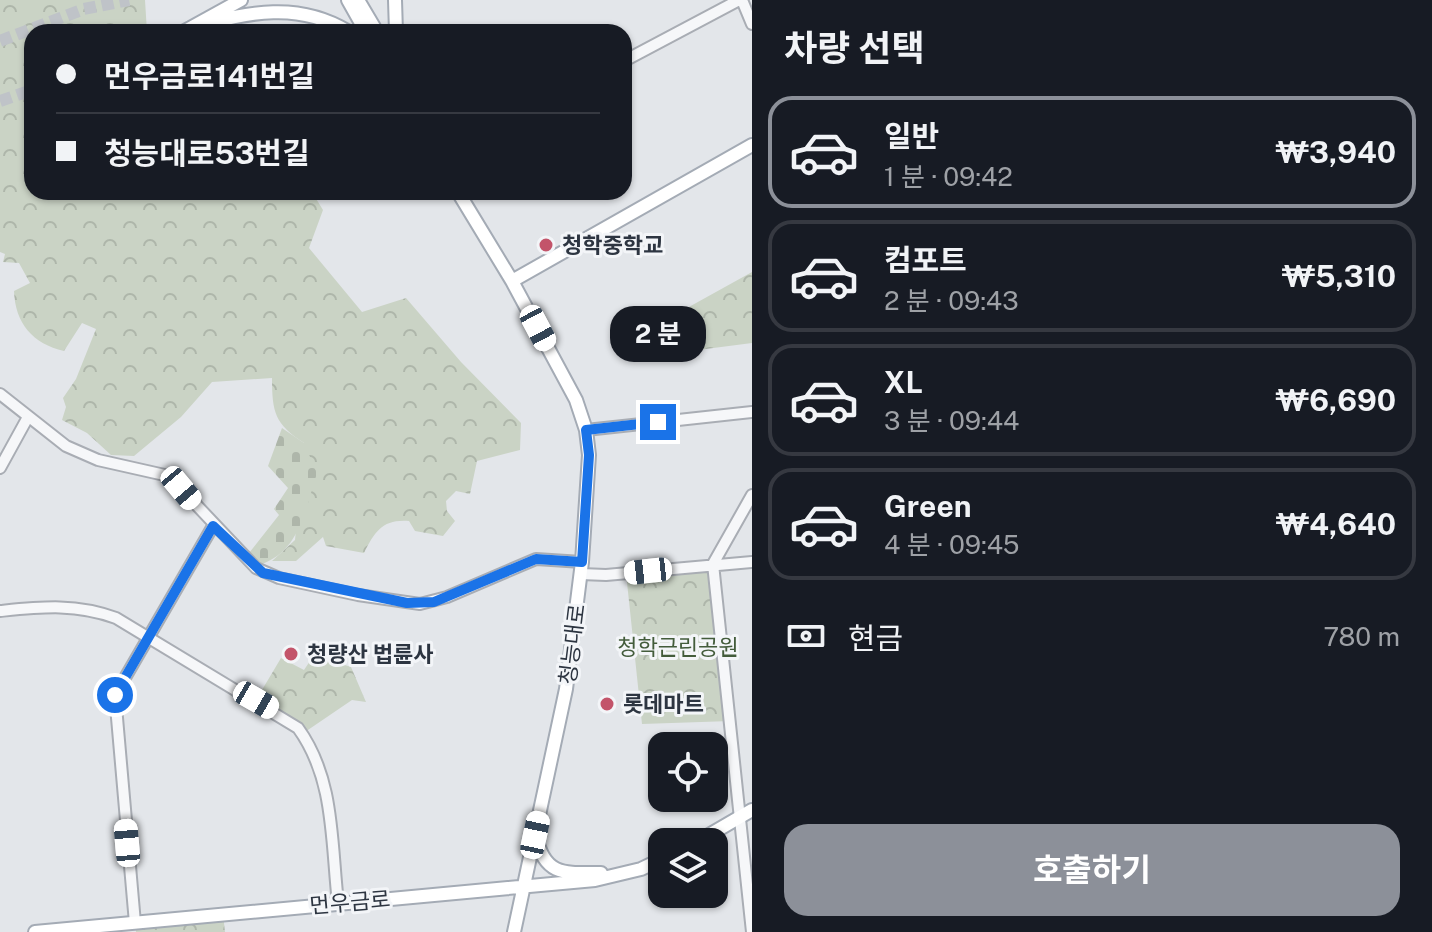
<!DOCTYPE html>
<html lang="ko">
<meta charset="utf-8">
<style>
:root{--surface:#171b24;--page:#20242c;--text:#f1f3f6;--muted:#9ea1a6;--line:#363941;--accent:#8c9099}
body{margin:0;font-family:"Public Sans","Noto Sans KR",sans-serif;background:var(--page);color:var(--text);height:100vh;display:flex;flex-direction:column;font-size:30px;white-space:nowrap}
*{box-sizing:border-box;margin:0}
p{font-size:26px;color:var(--muted)}
.icon{flex:none;width:44px;height:44px;fill:none;stroke:currentColor;stroke-width:2;stroke-linecap:round;stroke-linejoin:round}
.map{position:relative;flex:1;overflow:hidden}
.sheet{display:flex;flex-direction:column;background:var(--surface);width:680px}
.sheet>*{flex:none}
.hud{position:absolute;left:24px;top:24px;width:608px;height:176px;border-radius:24px;box-shadow:0 2px 6px #0004;display:grid;align-content:center;height:176px;padding:0 32px;background:var(--surface)}
.controls{position:absolute;left:648px;top:732px;display:grid;gap:16px}
.controls a{display:grid;place-items:center;width:80px;height:80px;border-radius:16px;background:var(--surface);box-shadow:0 2px 6px #0004;font-size:40px}
.end{position:absolute;width:36px;height:36px;margin:-18px;border:10px solid #1a73e8;background:#fff;box-shadow:0 0 0 4px #fff}
.from{border-radius:50%}
.bubble{position:absolute;height:56px;border-radius:24px;background:var(--surface);box-shadow:0 2px 6px #0004;font-size:26px;font-weight:700;line-height:56px;text-align:center}
.car{position:absolute;width:24px;height:48px;margin:-24px -12px;border-radius:10px;box-shadow:0 0 6px 2px #0007;background:linear-gradient(#fff 24%,#345 0 40%,#fff 0 76%,#345 0 86%,#fff 0)}
.hud b{display:flex;align-items:center;gap:28px;height:76px;font-size:30px}
.hud b+b{border-top:2px solid var(--line)}
.hud i{width:20px;height:20px;background:var(--text)}
ul{padding:0;list-style:none}
li{display:flex;align-items:center;gap:24px;height:112px;margin:0 16px 12px;padding:0 16px;border:4px solid var(--line);border-radius:24px}
li div{flex:1}
li b{display:block;font-size:30px}
li em{font-style:normal;font-weight:700}
li.current{border-color:var(--accent)}
li>.icon{width:72px;height:72px;stroke-width:1.5}
h2{padding:0 32px;font-size:36px;line-height:96px}
.pay{display:flex;align-items:center;gap:20px;height:88px;padding:0 32px;font-size:30px}
.pay p{margin-inline-start:auto}
.action{display:flex;gap:16px;margin-top:auto;padding:16px 32px}
.action a{flex:1;height:92px;border-radius:24px;background:var(--accent);color:#fff;font-size:32px;font-weight:700;line-height:92px;text-align:center}
main{display:flex;flex:1;min-height:0}
.map>svg:first-child{display:block}
</style>
<main>
<div class="map">
<svg width="752" height="932" viewBox="0 0 752 932">
<defs>
<pattern id="forest-crowns" width="20" height="18" patternUnits="userSpaceOnUse" patternTransform="scale(2)"><rect width="20" height="18" fill="#cad3c5"/><path d="M2 6a3 3 0 1 1 6 0M12 15a3 3 0 1 1 6 0" fill="none" stroke="#aeb6aa"/></pattern>
<pattern id="cemetery-stones" width="16" height="16" patternUnits="userSpaceOnUse" patternTransform="scale(2)"><rect width="16" height="16" fill="#cad3c5"/><path d="M2 7V4a2 2 0 0 1 4 0v3zM10 15v-3a2 2 0 0 1 4 0v3z" fill="#aeb6aa"/></pattern>
</defs>
<rect width="100%" height="100%" fill="#e3e6ea"/>
<!-- forest -->
<path fill="url(#forest-crowns)" d="M0,0H145L147,32H32V192H312L323,210L309,248L362,312L406,298L461,362L521,423L520,450L477,461L470,494L456,491L446,501L447,511L455,521L443,536L415,531L409,521C383,519 375,531 364,553L326,546L323,537L296,561H272L295,540L304,443C275,424 272,413 272,378L212,382L181,417L134,456L111,455L87,433L62,420L66,407L63,398L76,379L96,329L82,323L64,351C33,344 15,323 14,291L30,283L19,263L3,262L5,254L0,252Z
M752,272V343L698,350L678,313Z
M713,564L731,721L642,724L626,573Z
M314,655L351,667L366,702L352,700L302,734L256,700L281,658L304,670Z
M223,914L225,932H136L135,923Z"/>
<!-- cemetery -->
<path fill="url(#cemetery-stones)" d="M282,428L304,443L317,473C305,510 300,552 259,565L249,553L279,515L274,509L288,488L268,466Z"/>
<g fill="none" stroke-linecap="round" stroke-linejoin="round">
<!-- major-tunnel -->
<path stroke="#bfc3c8" stroke-width="12" stroke-dasharray="12 6" stroke-linecap="butt" d="M0,41L84,9L129,0
M0,101L32,90"/>
<defs>
<path id="minor" d="M742,0L752,24
M624,61L739,0
M0,394L66,446L98,460L169,476L256,568L279,578L358,595L420,604L447,597L536,559L582,562
M586,430L752,412
M0,468L28,417
M581,574L606,575L752,562
M0,611C41,607 76,603 116,618L298,728C335,779 331,842 338,903
M135,923L115,695L213,526
M752,932L713,564L752,495"/>
<path id="major" d="M348,0L366,32
M358,0L377,32
M395,0L396,32
M192,27C248,13 297,0 349,32
M183,32L241,0
M458,192L512,281L576,400L586,430L589,455L582,562L566,689L514,932
M512,281L752,145
M536,837C545,877 566,873 601,873
M697,842L752,810
M35,932L595,880L641,869L662,859"/>
</defs>
<!-- minor casing -->
<use href="#minor" stroke="#a9adb4" stroke-width="14"/>
<!-- major casing -->
<use href="#major" stroke="#a4abb5" stroke-width="16"/>
<!-- minor -->
<use href="#minor" stroke="#f6f7f9" stroke-width="10"/>
<!-- major -->
<use href="#major" stroke="#fff" stroke-width="12"/>
</g>
<g fill="none" stroke-linecap="round" stroke-linejoin="round">
<!-- route -->
<path stroke="#1a73e8" stroke-width="10" d="M115,695L213,526L263,573L407,603L434,602L536,559L582,562L589,455L586,430L658,422"/>
</g>
<!-- markers -->
<g fill="#c3546a" stroke="#f3f5f8" stroke-width="3">
<circle cx="546" cy="245" r="8"/>
<circle cx="291" cy="654" r="8"/>
<circle cx="607" cy="704" r="8"/>
</g>
<g text-anchor="middle" stroke-width="6" stroke-linejoin="round" paint-order="stroke">
<!-- poi labels -->
<g font-size="22" font-weight="bold" fill="#2d3541" stroke="#f3f5f8" text-anchor="start">
<text x="562" y="253">청학중학교</text>
<text x="307" y="662">청량산 법륜사</text>
<text x="623" y="712">롯데마트</text>
</g>
<!-- street labels -->
<g font-size="22" fill="#2d3541" stroke="#f3f5f8">
<text transform="translate(572 644) rotate(-83)" y="8">청능대로</text>
<text transform="translate(350 902) rotate(-5)" y="8">먼우금로</text>
</g>
<!-- park labels -->
<g font-size="22" fill="#435c3b" stroke="#f3f5f8">
<text x="678" y="655">청학근린공원</text>
</g>
</g>
</svg>
<div class="controls">
<a><svg class="icon" aria-label="locate" viewBox="0 0 24 24"><circle cx="12" cy="12" r="6"/><path d="M12 2v4M12 18v4M2 12h4M18 12h4"/></svg></a>
<a><svg class="icon" aria-label="layers" viewBox="0 0 24 24"><path d="M12 4l9 5-9 5-9-5zM3 14l9 5 9-5"/></svg></a>
</div>
<i class="end from" style="left:115px;top:695px"></i>
<i class="end" style="left:658px;top:422px"></i>
<div class="bubble" style="left:610px;top:306px;width:96px">2 분</div>
<i class="car" style="left:538px;top:328px;rotate:152deg"></i>
<i class="car" style="left:181px;top:488px;rotate:140deg"></i>
<i class="car" style="left:648px;top:571px;rotate:264deg"></i>
<i class="car" style="left:256px;top:700px;rotate:120deg"></i>
<i class="car" style="left:535px;top:835px;rotate:12deg"></i>
<i class="car" style="left:127px;top:843px;rotate:355deg"></i>
<div class="hud">
<b><i class="from"></i>먼우금로141번길</b>
<b><i></i>청능대로53번길</b>
</div>
</div>
<section class="sheet">
<h2>차량 선택</h2>
<ul>
<li class="current"><svg class="icon" aria-label="car" viewBox="0 0 24 24"><path d="M5 17H2v-5l4-1 3-4h7l3 4 3 1v5h-3M9 17h6M6 11h13"/><circle cx="7" cy="17" r="2"/><circle cx="17" cy="17" r="2"/></svg><div><b>일반</b><p>1 분 · 09:42</p></div><em>₩3,940</em></li>
<li><svg class="icon" aria-label="car" viewBox="0 0 24 24"><path d="M5 17H2v-5l4-1 3-4h7l3 4 3 1v5h-3M9 17h6M6 11h13"/><circle cx="7" cy="17" r="2"/><circle cx="17" cy="17" r="2"/></svg><div><b>컴포트</b><p>2 분 · 09:43</p></div><em>₩5,310</em></li>
<li><svg class="icon" aria-label="car" viewBox="0 0 24 24"><path d="M5 17H2v-5l4-1 3-4h7l3 4 3 1v5h-3M9 17h6M6 11h13"/><circle cx="7" cy="17" r="2"/><circle cx="17" cy="17" r="2"/></svg><div><b>XL</b><p>3 분 · 09:44</p></div><em>₩6,690</em></li>
<li><svg class="icon" aria-label="car" viewBox="0 0 24 24"><path d="M5 17H2v-5l4-1 3-4h7l3 4 3 1v5h-3M9 17h6M6 11h13"/><circle cx="7" cy="17" r="2"/><circle cx="17" cy="17" r="2"/></svg><div><b>Green</b><p>4 분 · 09:45</p></div><em>₩4,640</em></li>
</ul>
<div class="pay"><svg class="icon" aria-label="cash" viewBox="0 0 24 24"><path d="M3 7h18v10H3z"/><circle cx="12" cy="12" r="2"/></svg>현금<p>780 m</p></div>
<div class="action"><a>호출하기</a></div>
</section>
</main>
